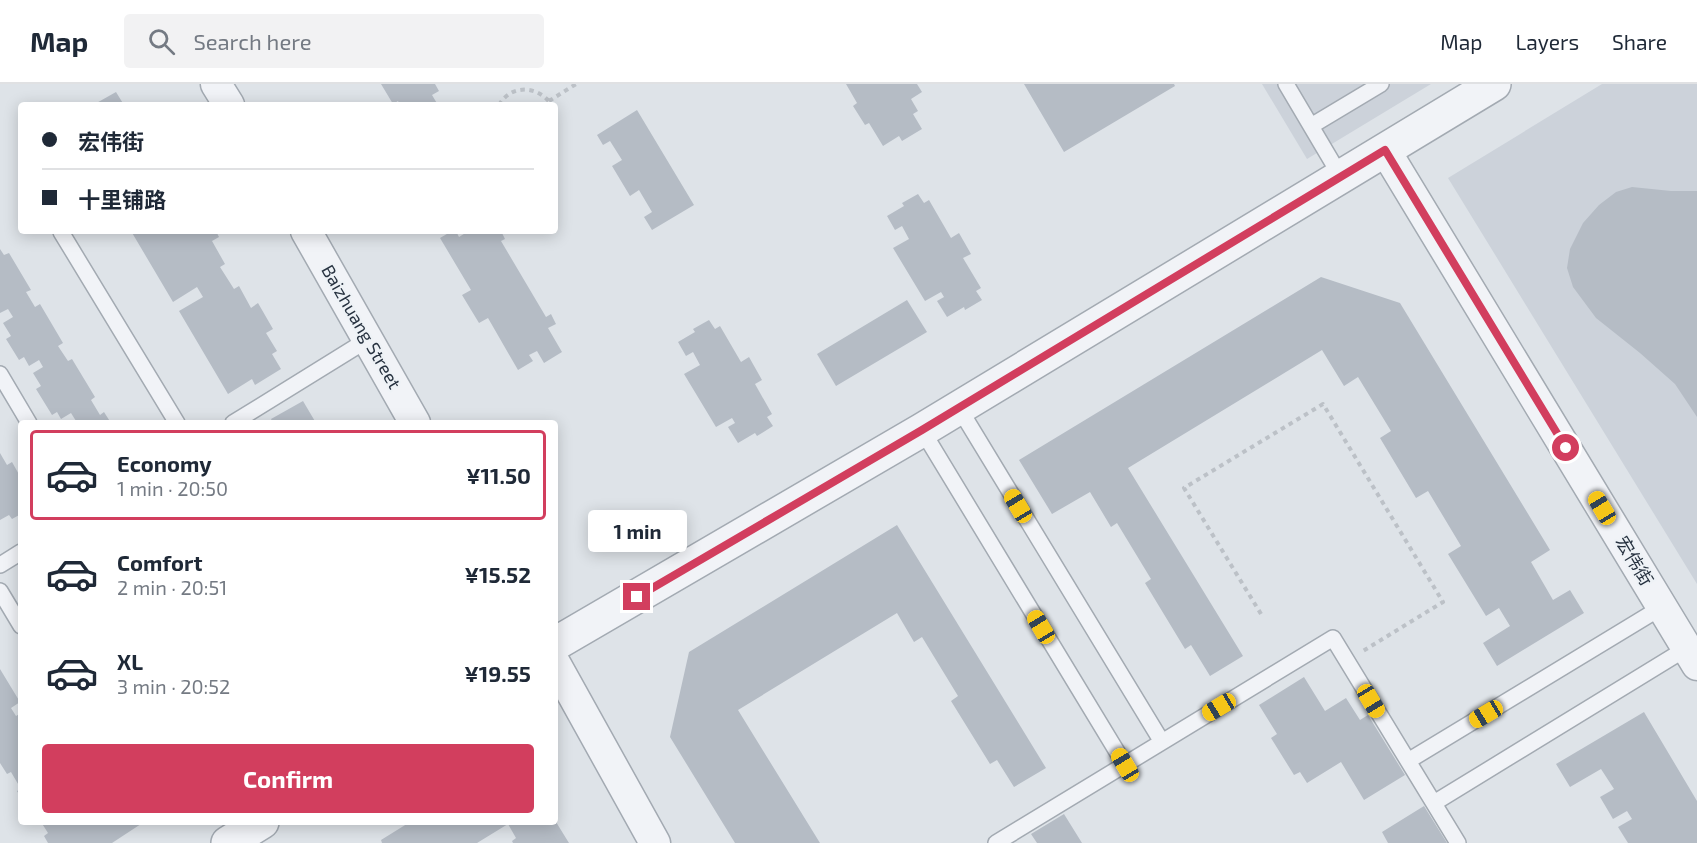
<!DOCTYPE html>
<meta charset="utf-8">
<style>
:root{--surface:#fff;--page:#f2f2f3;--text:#1f2937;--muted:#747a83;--line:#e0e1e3;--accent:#d23e5e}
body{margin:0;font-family:"Exo 2","Noto Sans SC",sans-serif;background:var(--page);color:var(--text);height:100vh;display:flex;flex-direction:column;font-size:22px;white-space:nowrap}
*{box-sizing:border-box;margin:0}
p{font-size:20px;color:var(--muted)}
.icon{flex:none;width:33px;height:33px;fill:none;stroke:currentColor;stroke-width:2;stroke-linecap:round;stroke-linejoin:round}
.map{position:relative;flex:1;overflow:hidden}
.details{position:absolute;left:18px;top:336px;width:540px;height:405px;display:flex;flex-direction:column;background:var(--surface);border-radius:6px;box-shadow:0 3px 15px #0003}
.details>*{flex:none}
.banner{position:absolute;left:18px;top:18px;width:540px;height:132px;border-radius:6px;box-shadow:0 3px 15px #0003;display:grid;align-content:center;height:132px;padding:0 24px;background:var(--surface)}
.end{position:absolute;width:27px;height:27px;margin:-14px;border:8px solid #d23e5e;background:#fff;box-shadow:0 0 0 3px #fff}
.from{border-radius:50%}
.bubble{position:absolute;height:42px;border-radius:6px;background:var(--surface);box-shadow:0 3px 15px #0003;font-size:20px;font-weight:700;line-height:42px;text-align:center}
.car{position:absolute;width:18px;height:36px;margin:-18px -9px;border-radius:8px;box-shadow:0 0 4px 2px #0007;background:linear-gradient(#f5c518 24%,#345 0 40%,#f5c518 0 76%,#345 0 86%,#f5c518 0)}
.banner b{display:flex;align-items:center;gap:21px;height:57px;font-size:22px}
.banner b+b{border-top:2px solid var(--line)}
.banner i{width:15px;height:15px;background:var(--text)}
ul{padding:10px 0 0;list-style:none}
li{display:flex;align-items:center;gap:18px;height:90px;margin:0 12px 9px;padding:0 12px;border:3px solid transparent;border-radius:6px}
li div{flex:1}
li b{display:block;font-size:22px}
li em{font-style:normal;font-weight:700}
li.on{border-color:var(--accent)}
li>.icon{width:54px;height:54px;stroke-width:1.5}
.button{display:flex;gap:12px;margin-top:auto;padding:12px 24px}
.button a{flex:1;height:69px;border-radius:6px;background:var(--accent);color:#fff;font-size:24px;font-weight:700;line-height:69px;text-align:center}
header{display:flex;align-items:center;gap:36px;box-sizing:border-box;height:84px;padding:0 30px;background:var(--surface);border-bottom:2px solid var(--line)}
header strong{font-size:28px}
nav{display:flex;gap:33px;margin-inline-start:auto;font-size:21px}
.search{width:420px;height:54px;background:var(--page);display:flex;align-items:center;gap:15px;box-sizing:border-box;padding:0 21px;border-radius:6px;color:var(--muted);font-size:22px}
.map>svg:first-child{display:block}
</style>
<header>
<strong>Map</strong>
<div class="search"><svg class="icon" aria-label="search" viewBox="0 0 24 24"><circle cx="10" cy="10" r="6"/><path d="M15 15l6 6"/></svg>Search here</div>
<nav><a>Map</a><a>Layers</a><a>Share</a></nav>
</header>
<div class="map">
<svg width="1697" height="759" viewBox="0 0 1697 759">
<rect width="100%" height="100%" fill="#dee3e8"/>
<!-- built -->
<path fill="#ccd2da" d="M1262,0H1431L1307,75Z
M1602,0H1697V500L1448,94Z"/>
<!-- building -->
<path fill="#b5bcc5" d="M381,0H435L439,7L432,11L438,21H400L398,17L393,20Z
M846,0H917L922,8L911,15L918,27L913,30L922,45L902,57L899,52L883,62L869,39L865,41L853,22L857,19Z
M1024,0H1174L1175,2L1064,68Z
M116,8L124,21L129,18L131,21H93Z
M637,26L694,121L652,146L644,133L652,128L639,106L630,112L612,82L622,76L610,57L603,61L597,51Z
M1632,103L1671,107H1697V333L1675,300L1640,269L1596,234L1573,203L1567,184L1570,165L1583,139L1599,121L1616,108Z
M918,110L924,119L929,116L951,154L959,149L971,170L963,174L981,204L976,207L982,216L965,226L964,223L947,233L937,217L944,213L941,208L925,217L893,164L909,155L902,142L895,146L887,132L904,122L902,119Z
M131,147H216L219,153L212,157L225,180L220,183L234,205L239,202L251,224L258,219L273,245L266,249L277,267L272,270L281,285L255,301L252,295L228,310L179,227L203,213L197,203L173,218Z
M452,147H456L459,153L467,148L466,147H491L492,150L501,147L505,155L501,157L546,233L551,230L556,240L548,244L562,268L544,279L537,267L529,271L533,277L518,286L488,234L479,239L462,211L471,206L440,154Z
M0,165L4,171L9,169L31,206L26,208L35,223L40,220L63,259L58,262L68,277L72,275L95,313L91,316L100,331L104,328L111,339H72L76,337L71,329L61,335L57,328L52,331L36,305L41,302L33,289L43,283L39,276L29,282L24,273L19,276L6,255L11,252L3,239L13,233L8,225L0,229Z
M1321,193L1400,219L1550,466L1531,478L1553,516L1570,506L1584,529L1497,582L1483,559L1510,542L1499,524L1486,532L1448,470L1461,462L1428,407L1416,414L1380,354L1391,347L1358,293L1344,302L1322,266L1128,384L1243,572L1210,592L1191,561L1185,565L1145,499L1151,495L1117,439L1111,443L1090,408L1052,430L1019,376Z
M907,216L927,248L836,302L817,270Z
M709,236L715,245L720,242L741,278L749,273L762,296L755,300L772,330L767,333L773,342L757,352L755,349L738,359L728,343L735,339L732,334L716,343L684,290L700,281L693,268L686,272L678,258L695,248L693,245Z
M303,317L316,339H273L271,335Z
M0,369L7,381L12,378L21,394V430L12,435L9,431L0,436Z
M897,441L1046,684L1014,703L997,676L990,680L951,617L958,612L922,553L914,558L897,529L738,626L820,759H735L670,653L689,568Z
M0,585L20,618L11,624L16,632L21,629V714L17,707L21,705L11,688L7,690L0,679Z
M1304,593L1325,627L1346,614L1360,636L1368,631L1405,691L1364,716L1341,678L1307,699L1300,688L1294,691L1271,654L1277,650L1259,621Z
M1644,628L1697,717V759H1628L1618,743L1632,735L1627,727L1613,735L1600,713L1614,705L1601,685L1570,703L1556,680Z
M1424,722L1447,759H1388L1382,748Z
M1064,730L1082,759H1037L1031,750Z
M41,738H91L93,741L97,738H144L112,759H48L44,752L48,749Z
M410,738H556L569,759H513L512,757L516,754L508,740L477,759H382L381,756Z"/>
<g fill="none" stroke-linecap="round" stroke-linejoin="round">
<defs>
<path id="service" d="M1286,0L1341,93
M1311,42L1381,0
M61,148L177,339
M0,290L29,339
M959,324L1162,658
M233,339L367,256
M922,346L1125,681
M0,481L21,468
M0,507L21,542
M1408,677L1662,523
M1434,719L1687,564
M996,759L1333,554L1458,759"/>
<path id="minor" d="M216,0L229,21
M1385,66L1697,581
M306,147L415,339
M555,579L655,759"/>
<path id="tertiary" d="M555,560L922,346L1494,0
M228,759L262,738"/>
</defs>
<!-- service casing -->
<use href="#service" stroke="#a3aab2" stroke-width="18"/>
<!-- minor casing -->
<use href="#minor" stroke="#a3aab2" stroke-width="33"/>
<!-- tertiary casing -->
<use href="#tertiary" stroke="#a3aab2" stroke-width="36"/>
<!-- path -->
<path stroke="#bcc1c7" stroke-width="4" stroke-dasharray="4.5 4.5" stroke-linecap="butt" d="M549,17L576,0
M499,21C511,0 538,1 552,21
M1261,530L1184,404L1323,320L1443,518L1363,567"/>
<!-- service -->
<use href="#service" stroke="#f1f3f7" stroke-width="15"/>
<!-- minor -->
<use href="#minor" stroke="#f1f3f7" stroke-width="30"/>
<!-- tertiary -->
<use href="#tertiary" stroke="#f1f3f7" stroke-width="33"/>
</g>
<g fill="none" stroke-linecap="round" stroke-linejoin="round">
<!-- route -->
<path stroke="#d23e5e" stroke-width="8" d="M637,513L922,346L1385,66L1566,364"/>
</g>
<g text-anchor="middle" stroke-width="4.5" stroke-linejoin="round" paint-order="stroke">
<!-- street labels -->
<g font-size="18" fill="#273240" stroke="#eef2f6">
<text transform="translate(361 243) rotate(60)" y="6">Baizhuang Street</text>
<text transform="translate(1634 477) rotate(59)" y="6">宏伟街</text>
</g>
</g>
</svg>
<i class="end from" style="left:1566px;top:364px"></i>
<i class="end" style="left:637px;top:513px"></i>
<div class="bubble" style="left:588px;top:426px;width:99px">1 min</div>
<i class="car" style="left:1018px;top:422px;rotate:329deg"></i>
<i class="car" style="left:1602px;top:424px;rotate:329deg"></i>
<i class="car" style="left:1041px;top:543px;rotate:329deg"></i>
<i class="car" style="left:1371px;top:617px;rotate:149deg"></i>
<i class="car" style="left:1219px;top:623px;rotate:239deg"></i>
<i class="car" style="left:1486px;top:630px;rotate:239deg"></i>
<i class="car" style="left:1125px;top:681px;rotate:329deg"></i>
<div class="banner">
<b><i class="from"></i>宏伟街</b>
<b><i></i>十里铺路</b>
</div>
<section class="details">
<ul>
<li class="on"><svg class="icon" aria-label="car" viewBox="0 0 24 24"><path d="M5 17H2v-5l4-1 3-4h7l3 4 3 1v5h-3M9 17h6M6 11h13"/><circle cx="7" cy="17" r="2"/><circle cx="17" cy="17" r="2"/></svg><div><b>Economy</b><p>1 min · 20:50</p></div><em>¥11.50</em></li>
<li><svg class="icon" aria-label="car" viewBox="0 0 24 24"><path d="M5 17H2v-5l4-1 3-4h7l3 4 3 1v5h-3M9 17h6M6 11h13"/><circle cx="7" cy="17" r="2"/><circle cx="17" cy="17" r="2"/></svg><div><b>Comfort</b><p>2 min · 20:51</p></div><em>¥15.52</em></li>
<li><svg class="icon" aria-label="car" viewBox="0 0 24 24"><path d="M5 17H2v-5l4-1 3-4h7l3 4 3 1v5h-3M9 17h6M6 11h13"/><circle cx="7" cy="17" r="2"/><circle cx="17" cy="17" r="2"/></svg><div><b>XL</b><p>3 min · 20:52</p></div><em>¥19.55</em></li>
</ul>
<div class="button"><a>Confirm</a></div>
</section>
</div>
